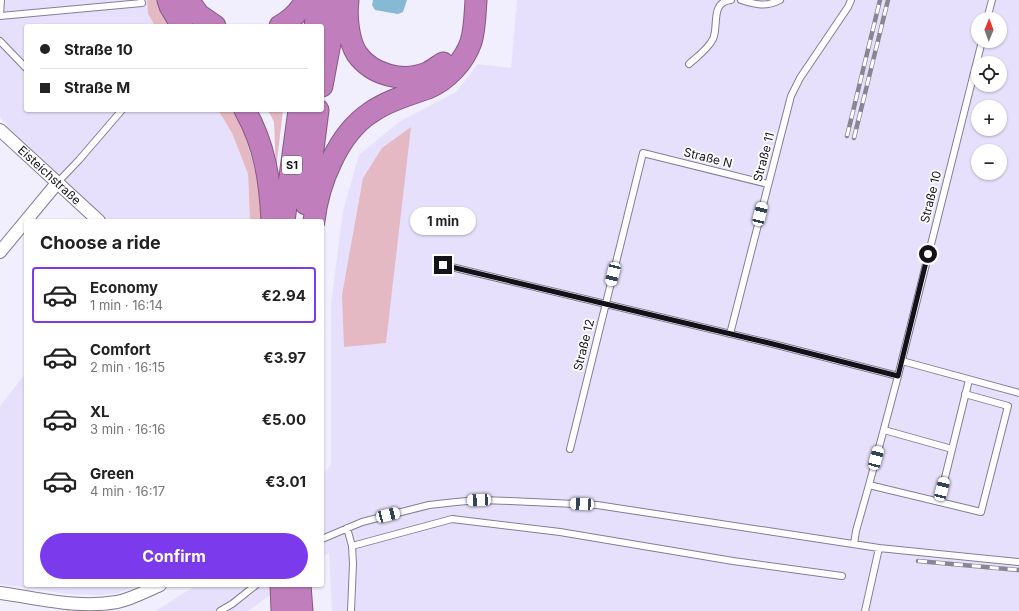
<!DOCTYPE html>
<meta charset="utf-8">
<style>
:root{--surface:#fff;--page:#f6f6f6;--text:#222;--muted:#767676;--line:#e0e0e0;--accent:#7c3aed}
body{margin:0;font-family:Inter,sans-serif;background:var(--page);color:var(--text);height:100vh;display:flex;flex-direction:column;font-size:15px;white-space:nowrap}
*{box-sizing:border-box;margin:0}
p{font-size:13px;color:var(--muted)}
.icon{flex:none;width:22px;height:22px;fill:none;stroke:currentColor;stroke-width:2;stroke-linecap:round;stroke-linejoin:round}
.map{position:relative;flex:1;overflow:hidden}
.sheet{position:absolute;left:24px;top:219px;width:300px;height:368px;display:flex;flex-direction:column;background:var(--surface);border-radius:4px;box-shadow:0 1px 3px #0004}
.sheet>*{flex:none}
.guide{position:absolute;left:24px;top:24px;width:300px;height:88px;border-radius:4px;box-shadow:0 1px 3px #0004;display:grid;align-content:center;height:88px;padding:0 16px;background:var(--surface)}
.needle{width:26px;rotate:1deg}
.buttons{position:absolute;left:971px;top:12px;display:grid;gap:8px}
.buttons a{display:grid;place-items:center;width:36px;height:36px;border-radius:50%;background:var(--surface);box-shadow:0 1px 3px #0004;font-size:20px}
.end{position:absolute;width:18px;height:18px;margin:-9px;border:5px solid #13111a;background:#fff;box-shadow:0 0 0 2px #fff}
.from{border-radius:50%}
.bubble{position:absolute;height:28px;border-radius:14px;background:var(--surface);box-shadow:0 1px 3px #0004;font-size:13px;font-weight:700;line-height:28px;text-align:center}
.car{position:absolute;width:12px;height:24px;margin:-12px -6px;border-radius:5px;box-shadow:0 0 3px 1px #0007;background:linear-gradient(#fff 24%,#345 0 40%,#fff 0 76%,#345 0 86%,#fff 0)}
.guide b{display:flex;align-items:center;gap:14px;height:38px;font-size:15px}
.guide b+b{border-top:1px solid var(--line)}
.guide i{width:10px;height:10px;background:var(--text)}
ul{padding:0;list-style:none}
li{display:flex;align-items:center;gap:12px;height:56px;margin:0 8px 6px;padding:0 8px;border:2px solid transparent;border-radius:4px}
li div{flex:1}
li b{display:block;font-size:15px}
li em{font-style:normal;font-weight:700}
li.current{border-color:var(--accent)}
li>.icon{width:36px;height:36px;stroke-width:1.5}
h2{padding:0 16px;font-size:18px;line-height:48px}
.button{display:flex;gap:8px;margin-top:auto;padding:8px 16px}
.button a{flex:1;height:46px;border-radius:24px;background:var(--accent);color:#fff;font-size:16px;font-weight:700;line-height:46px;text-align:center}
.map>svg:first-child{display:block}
</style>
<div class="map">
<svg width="1019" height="611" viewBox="0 0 1019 611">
<rect width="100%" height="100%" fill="#f1eefe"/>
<!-- built -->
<path fill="#e7e0fc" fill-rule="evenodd" d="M0,0H147L148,14L155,26H26V110H218L232,133L248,174L250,221H105L10,129L0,117Z
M517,0H1019V611H332L329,553L322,557V475L331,465V304L343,211L359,155L399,122L456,92L478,64L511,68ZM978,19H1000V41H978ZM978,63H1000V85H978ZM978,107H1000V129H978ZM978,151H1000V173H978Z
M26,373V585H138L118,593L100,595L68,594L0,584V406Z
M197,585H284L248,611H155Z"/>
<!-- green -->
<path fill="#e5b9c4" d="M147,0H162L174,26H155L148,14Z
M218,110H235L239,117L260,185L265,221H250L248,174L232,133Z
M268,110H283L276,169L274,122Z
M411,127L386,343L344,347L342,295L363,178L382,148Z"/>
<!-- water -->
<path fill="#86bad4" d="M373,0H407L403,12L398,14L375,10L372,5Z"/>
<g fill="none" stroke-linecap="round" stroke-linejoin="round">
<defs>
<path id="lane" d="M741,0C756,5 766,7 780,0
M0,15L1,0
M0,16L142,3L141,0
M987,19L992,0
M0,41L26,68
M689,64C697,57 708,49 713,39C719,26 710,2 731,0
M58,182L79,160L122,110
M443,265L773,344L898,376
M730,334L791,96L800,78L848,7L851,0
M902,361L1019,393
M884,430L952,449
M570,449L643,153L768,184
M869,485L981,512L1008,406L965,394
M939,502L969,380
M347,528L352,546L353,564L351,611
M322,539L362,522L429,505L456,502L479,500L510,501L597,505L879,548L1019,562
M854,544L856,531L869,485L898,376L982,41
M352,546L452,519L560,532L733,561L842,576
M220,611L232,604L256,585
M865,611L879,548"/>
<g id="street">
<path id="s1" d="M0,130L99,221"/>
<path d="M0,252L58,182"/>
<path d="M0,593C38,598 78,609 117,602C132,599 146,591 160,585"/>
</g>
<path id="highway" d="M168,0L170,6L182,26
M188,0L199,15L215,26
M348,0C346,16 348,40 357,54C372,75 403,83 427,73C432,71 438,66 443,63
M280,26C291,20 300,11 306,0
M315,26L320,0
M322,86L338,0
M245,110C265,146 270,180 272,221
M306,204L318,110
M284,221L299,110
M314,221C318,184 338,134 370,113C387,101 408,95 428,88C447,80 464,62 471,42C475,29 475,14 476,0
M281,585L282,611
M300,585L302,611"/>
</defs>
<!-- lane casing -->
<use href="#lane" stroke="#837d95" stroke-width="8"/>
<!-- street casing -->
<use href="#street" stroke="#837d95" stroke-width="14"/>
<!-- highway casing -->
<use href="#highway" stroke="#845883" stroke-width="23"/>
<!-- lane -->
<use href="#lane" stroke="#fff" stroke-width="6"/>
<!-- street -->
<use href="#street" stroke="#fff" stroke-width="12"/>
<!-- highway -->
<use href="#highway" stroke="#c17ebc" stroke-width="21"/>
<defs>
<path id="rail" d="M847,136L880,0
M854,138L888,0
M918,561L1019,570"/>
</defs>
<!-- rail casing -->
<use href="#rail" stroke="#898693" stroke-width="4.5"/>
<!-- rail -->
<use href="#rail" stroke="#fefefe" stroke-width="3" stroke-dasharray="9" stroke-linecap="butt"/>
</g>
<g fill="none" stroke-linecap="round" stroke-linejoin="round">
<!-- route -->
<path stroke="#13111a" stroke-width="5" d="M443,265L773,344L898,376L928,254"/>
</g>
<g text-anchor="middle" stroke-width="3.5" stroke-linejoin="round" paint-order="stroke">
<!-- shield labels -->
<rect fill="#fefefe" stroke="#5a585e" stroke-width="1" x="282" y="156" width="20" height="18" rx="3"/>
<g font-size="11" font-weight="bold" fill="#13111a">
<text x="292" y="169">S1</text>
</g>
<!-- street labels -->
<g font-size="12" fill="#13111a" stroke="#fefefe">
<text transform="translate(764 157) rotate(-75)" y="4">Straße 11</text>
<text transform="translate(708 158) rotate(14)" y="4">Straße N</text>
<text dy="4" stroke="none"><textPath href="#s1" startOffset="67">Eisteichstraße</textPath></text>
<text transform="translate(931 197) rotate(-76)" y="4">Straße 10</text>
<text transform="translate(584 345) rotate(-76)" y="4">Straße 12</text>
</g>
</g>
</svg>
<div class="buttons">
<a><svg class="needle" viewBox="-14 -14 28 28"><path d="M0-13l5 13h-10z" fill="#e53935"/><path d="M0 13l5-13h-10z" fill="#767676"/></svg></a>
<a><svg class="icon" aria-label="locate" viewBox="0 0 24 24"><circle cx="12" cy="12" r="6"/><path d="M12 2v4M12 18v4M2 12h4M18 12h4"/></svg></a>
<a>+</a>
<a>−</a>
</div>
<i class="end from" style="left:928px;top:254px"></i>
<i class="end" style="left:443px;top:265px"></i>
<div class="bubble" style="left:410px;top:207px;width:66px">1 min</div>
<i class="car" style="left:760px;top:214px;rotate:14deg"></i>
<i class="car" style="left:613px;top:274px;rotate:194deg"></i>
<i class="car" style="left:876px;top:458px;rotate:15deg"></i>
<i class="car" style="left:942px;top:489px;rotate:14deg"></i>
<i class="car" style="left:479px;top:500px;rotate:267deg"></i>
<i class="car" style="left:582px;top:504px;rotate:273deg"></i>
<i class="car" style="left:388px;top:515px;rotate:75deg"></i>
<div class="guide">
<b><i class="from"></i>Straße 10</b>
<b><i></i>Straße M</b>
</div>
<section class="sheet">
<h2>Choose a ride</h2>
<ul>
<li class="current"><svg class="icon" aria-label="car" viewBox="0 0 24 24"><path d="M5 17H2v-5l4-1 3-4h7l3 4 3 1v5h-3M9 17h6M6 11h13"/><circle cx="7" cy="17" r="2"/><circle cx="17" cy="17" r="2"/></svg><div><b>Economy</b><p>1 min · 16:14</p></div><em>€2.94</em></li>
<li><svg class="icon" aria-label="car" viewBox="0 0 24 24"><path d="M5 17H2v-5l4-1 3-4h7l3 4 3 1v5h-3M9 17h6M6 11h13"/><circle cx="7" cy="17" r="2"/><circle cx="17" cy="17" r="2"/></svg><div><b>Comfort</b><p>2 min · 16:15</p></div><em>€3.97</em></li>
<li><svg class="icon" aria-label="car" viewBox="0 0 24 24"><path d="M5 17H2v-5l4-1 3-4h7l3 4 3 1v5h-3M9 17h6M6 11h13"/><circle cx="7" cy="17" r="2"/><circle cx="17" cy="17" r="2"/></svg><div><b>XL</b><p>3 min · 16:16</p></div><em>€5.00</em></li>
<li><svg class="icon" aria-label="car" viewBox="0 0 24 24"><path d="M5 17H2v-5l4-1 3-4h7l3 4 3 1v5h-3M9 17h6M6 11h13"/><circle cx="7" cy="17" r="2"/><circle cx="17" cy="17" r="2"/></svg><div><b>Green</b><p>4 min · 16:17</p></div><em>€3.01</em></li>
</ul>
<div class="button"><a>Confirm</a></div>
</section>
</div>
